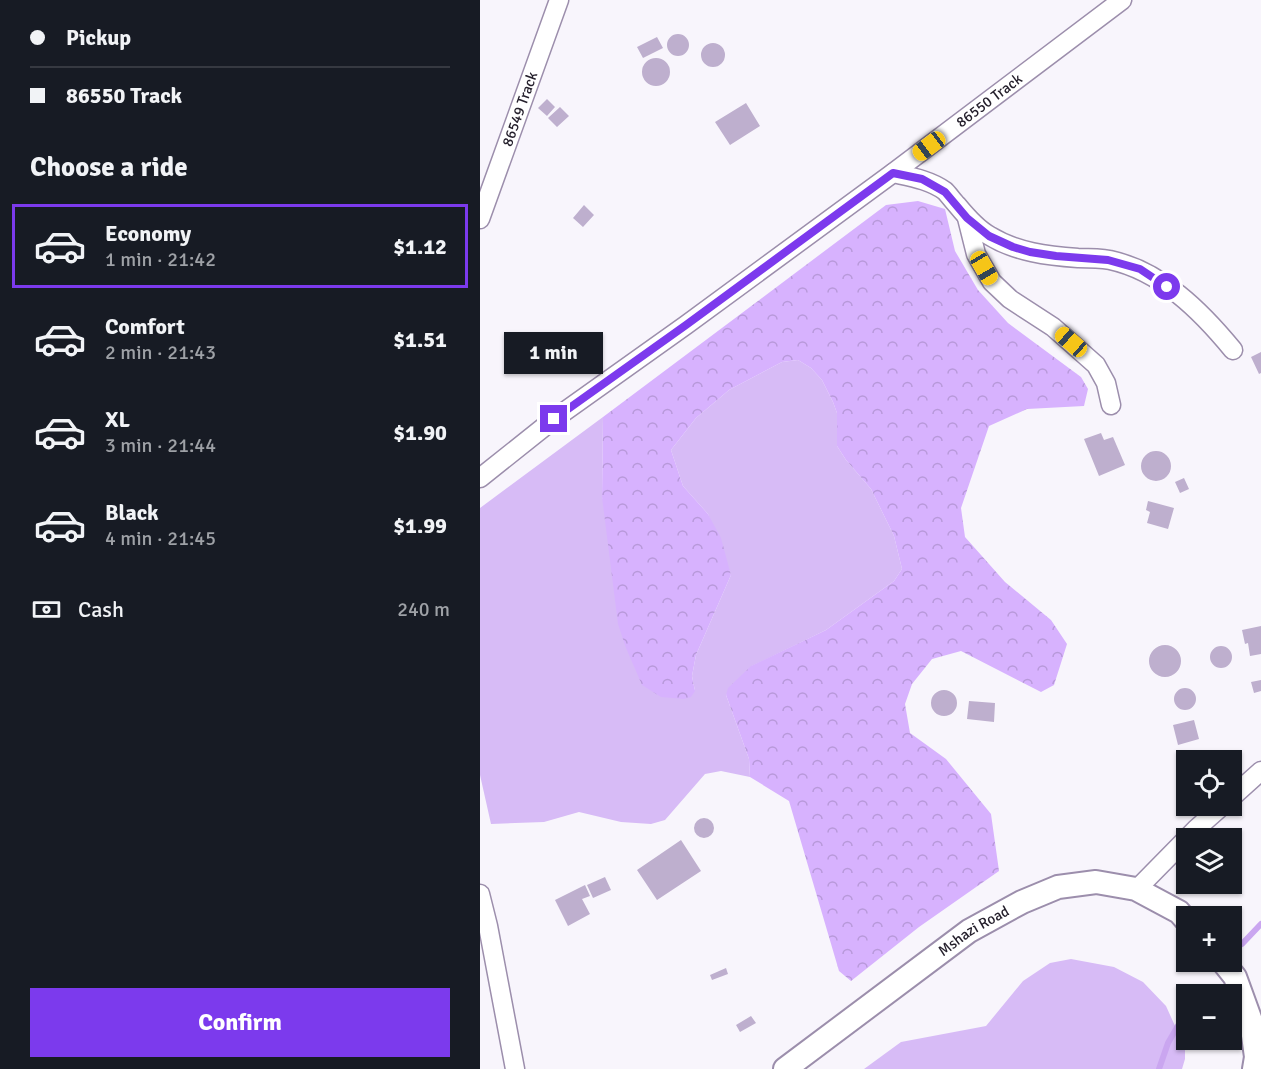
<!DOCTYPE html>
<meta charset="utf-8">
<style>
:root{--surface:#171b24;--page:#242831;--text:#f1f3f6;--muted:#9ea1a6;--line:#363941;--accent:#7c3aed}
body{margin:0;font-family:Signika,sans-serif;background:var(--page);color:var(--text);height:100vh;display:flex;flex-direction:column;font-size:22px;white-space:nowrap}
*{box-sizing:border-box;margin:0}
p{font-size:20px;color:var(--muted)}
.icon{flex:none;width:33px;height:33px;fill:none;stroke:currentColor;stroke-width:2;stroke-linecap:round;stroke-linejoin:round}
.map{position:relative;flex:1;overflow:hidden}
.details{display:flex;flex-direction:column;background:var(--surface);width:480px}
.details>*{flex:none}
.top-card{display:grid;align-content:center;height:132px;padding:0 30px;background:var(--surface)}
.controls{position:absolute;left:696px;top:750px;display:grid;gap:12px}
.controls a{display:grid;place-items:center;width:66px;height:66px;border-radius:0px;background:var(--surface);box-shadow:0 2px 4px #0004;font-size:30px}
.end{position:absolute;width:27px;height:27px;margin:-14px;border:8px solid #7c3aed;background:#fff;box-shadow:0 0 0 3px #fff}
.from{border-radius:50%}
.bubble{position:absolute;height:42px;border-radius:0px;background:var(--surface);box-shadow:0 2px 4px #0004;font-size:20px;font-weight:800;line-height:42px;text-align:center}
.car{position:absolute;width:18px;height:36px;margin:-18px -9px;border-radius:8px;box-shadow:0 0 4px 2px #0007;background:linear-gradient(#f5c518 24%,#345 0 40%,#f5c518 0 76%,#345 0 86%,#f5c518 0)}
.top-card b{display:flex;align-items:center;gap:21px;height:57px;font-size:22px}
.top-card b+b{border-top:2px solid var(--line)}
.top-card i{width:15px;height:15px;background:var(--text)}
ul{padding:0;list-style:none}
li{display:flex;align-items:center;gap:18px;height:84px;margin:0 12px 9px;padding:0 18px;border:3px solid transparent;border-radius:0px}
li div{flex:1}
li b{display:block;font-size:22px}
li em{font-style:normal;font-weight:800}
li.current{border-color:var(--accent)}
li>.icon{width:54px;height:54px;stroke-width:1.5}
h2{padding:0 30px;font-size:27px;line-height:72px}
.pay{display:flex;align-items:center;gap:15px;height:66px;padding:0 30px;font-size:22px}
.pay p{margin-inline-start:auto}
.action{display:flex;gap:12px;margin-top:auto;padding:12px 30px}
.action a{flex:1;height:69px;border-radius:0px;background:var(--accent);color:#fff;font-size:24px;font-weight:800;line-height:69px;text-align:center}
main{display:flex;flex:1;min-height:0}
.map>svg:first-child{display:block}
</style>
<main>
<section class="details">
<div class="top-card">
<b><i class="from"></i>Pickup</b>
<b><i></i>86550 Track</b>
</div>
<h2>Choose a ride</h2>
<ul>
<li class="current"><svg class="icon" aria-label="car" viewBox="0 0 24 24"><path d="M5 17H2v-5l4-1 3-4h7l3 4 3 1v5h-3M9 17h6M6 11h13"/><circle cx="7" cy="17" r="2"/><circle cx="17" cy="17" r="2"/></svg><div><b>Economy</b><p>1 min · 21:42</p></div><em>$1.12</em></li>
<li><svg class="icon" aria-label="car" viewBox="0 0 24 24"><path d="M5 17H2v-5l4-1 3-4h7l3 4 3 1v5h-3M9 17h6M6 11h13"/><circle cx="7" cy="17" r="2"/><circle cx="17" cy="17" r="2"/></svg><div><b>Comfort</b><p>2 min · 21:43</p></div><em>$1.51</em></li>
<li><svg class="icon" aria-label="car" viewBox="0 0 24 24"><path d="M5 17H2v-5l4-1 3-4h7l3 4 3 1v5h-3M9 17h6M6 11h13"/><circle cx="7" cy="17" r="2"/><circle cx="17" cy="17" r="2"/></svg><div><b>XL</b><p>3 min · 21:44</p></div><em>$1.90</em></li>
<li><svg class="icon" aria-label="car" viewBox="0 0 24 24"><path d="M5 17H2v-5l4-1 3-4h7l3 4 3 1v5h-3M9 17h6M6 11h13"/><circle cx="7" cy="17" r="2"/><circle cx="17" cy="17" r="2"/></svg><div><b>Black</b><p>4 min · 21:45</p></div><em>$1.99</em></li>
</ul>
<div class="pay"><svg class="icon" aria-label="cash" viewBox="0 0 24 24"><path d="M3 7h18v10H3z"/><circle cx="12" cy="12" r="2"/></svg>Cash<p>240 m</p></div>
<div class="action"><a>Confirm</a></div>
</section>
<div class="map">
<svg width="781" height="1069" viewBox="0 0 781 1069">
<defs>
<pattern id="forest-crowns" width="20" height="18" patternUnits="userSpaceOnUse" patternTransform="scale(1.5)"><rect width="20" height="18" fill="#d7b2fe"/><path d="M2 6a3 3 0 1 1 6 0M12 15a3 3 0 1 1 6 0" fill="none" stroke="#b899da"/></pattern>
</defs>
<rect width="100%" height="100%" fill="#f8f5fc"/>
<!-- grass -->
<path fill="#d7bbf6" d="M318,360L331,368L342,380L353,402L357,413V446L366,460L391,489L414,536L422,569L414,581L346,630L272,666L246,695L269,759L270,777L241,771L225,774L185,820L171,824L141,822L99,812L64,822L11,824L0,775V508L123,417L122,497L215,691L212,676L216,655L251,575L228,514L203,486L191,450L216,418L249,390L302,362Z
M591,959L634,967L663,982L686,1006L705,1048V1059L702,1069H384L421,1042L506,1026L543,981L570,963Z"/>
<!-- forest -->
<path fill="url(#forest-crowns)" d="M438,201L465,209L475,251L498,290L528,323L601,377L608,389L604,406L547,409L509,426L481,508L485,537L525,582L571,620L587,644L574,685L561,692L481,651L452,659L432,684L425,704L430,733L466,759L511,814L519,871L439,927L371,981L359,971L309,801L270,777L269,759L246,695L248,688L271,666L346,630L414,581L422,569L414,536L391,489L366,460L357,446V413L353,402L342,380L331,368L318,360L302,362L249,390L216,418L191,450L203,486L228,514L241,538L251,575L216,655L212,676L215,691L211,697L204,699L181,697L162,685L146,648L138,624L122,497L123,417L406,205Z"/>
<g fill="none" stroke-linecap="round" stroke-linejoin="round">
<!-- stream -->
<path stroke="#caa6f0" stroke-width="6" d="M762,944L781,924
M716,994L720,988
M679,1069L688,1043L706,1012"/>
</g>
<!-- building -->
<path fill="#beafce" d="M187 45a11 11 0 1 1 22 0a11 11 0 1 1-22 0Z
M177,37L183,48L163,58L157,47Z
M221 55a12 12 0 1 1 24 0a12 12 0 1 1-24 0Z
M162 72a14 14 0 1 1 28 0a14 14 0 1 1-28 0Z
M67,99L75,107L67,116L58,108Z
M266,103L280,126L250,145L235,122Z
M80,107L89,116L77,127L68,118Z
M104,205L114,215L103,227L93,218Z
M781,352V373L779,374L771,357Z
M621,433L624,440L633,437L645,465L619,476L604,439Z
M661 466a15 15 0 1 1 30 0a15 15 0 1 1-30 0Z
M704,478L709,489L700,493L695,482Z
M668,501L694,508L688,529L667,523L670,512L666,510Z
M781,626V654L770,656L768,643L765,644L762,630Z
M669 661a16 16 0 1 1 32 0a16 16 0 1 1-32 0Z
M730 657a11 11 0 1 1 22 0a11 11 0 1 1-22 0Z
M781,680V691L774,693L771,682Z
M694 699a11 11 0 1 1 22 0a11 11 0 1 1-22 0Z
M451 703a13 13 0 1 1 26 0a13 13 0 1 1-26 0Z
M489,701L515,703L514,722L487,719Z
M714,720L719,739L698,745L693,725Z
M214 828a10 10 0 1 1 20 0a10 10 0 1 1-20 0Z
M201,840L221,871L177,900L157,870Z
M125,877L131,890L113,898L107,885Z
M105,885L110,896L102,899L110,914L88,926L75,900Z
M246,968L248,974L232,980L230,975Z
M271,1016L276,1023L260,1032L256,1025Z"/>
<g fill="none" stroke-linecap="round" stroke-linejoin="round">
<defs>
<g id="minor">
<path d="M413,173C431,177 450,180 465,191C469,195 473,201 477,205C486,216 497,229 510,236C536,252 568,256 598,258C608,258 619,258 630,260C681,271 721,311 753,350"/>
<path d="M487,218L496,254L512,282L530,299L573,327L616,365L626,383L631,405"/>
<path id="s1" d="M0,219L79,0"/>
<path id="s2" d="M0,478L74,419L206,325L413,173L642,0"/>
<path d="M752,797L781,771"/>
<path d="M657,889L716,829L742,806"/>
<path d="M0,894L8,926L35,1069"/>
</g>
<g id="tertiary">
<path d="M743,962L755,977L771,1021L776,1057L774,1069"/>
<path id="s3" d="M305,1069L489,931L542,902L578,887L616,882L656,889L699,912L706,920"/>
</g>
</defs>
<!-- minor casing -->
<use href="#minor" stroke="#9c8eac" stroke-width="21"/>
<!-- tertiary casing -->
<use href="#tertiary" stroke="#9c8eac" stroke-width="26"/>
<!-- minor -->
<use href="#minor" stroke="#fff" stroke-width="18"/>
<!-- tertiary -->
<use href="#tertiary" stroke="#fff" stroke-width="22"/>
</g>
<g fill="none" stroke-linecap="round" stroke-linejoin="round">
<!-- route -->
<path stroke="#7c3aed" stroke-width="8" d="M74,419L206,325L413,173L442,179L465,192L487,218L509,236L533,247L550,252L576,256L628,260L660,269L687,287"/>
</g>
<g text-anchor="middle" stroke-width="4.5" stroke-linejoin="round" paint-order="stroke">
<!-- street labels -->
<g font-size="15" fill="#25202c" stroke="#f8f5fc">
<text dy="5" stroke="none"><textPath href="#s2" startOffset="634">86550 Track</textPath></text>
<text dy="5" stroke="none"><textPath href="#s1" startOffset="117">86549 Track</textPath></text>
<text dy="5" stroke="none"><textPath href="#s3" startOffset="234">Mshazi Road</textPath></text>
</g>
</g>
</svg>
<div class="controls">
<a><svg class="icon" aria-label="locate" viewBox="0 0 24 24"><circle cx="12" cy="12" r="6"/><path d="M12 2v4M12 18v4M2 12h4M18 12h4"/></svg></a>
<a><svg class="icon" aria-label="layers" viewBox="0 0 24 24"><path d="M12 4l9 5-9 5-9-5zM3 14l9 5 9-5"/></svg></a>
<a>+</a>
<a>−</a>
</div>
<i class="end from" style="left:687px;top:287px"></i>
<i class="end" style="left:74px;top:419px"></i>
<div class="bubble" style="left:24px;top:332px;width:99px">1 min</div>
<i class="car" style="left:449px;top:146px;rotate:233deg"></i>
<i class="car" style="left:504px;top:268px;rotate:150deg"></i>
<i class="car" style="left:591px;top:342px;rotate:311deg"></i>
</div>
</main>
